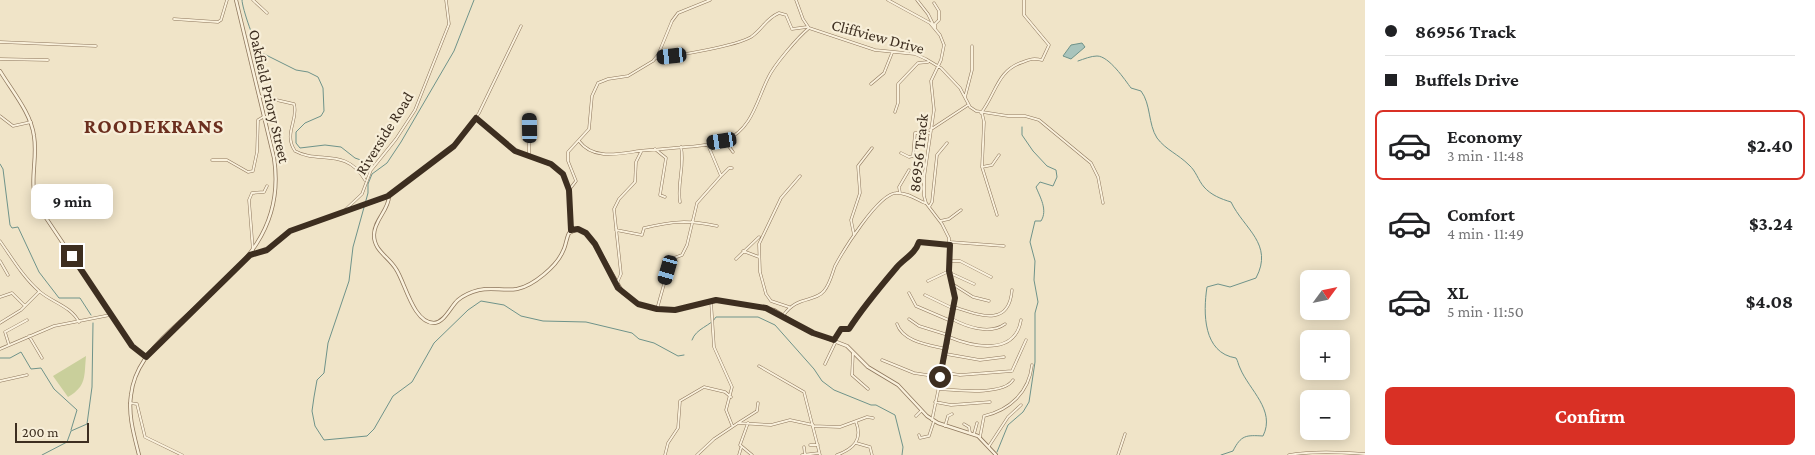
<!DOCTYPE html>
<meta charset="utf-8">
<style>
:root{--surface:#fff;--page:#f6f6f6;--text:#202124;--muted:#757577;--line:#e0e0e0;--accent:#d93025}
body{margin:0;font-family:"Crimson Pro",serif;background:var(--page);color:var(--text);height:100vh;display:flex;flex-direction:column;font-size:19px;white-space:nowrap}
*{box-sizing:border-box;margin:0}
p{font-size:16px;color:var(--muted)}
.icon{flex:none;width:28px;height:28px;fill:none;stroke:currentColor;stroke-width:2;stroke-linecap:round;stroke-linejoin:round}
.map{position:relative;flex:1;overflow:hidden}
.panel{display:flex;flex-direction:column;background:var(--surface);width:450px}
.panel>*{flex:none}
.banner{display:grid;align-content:center;height:110px;padding:0 20px;background:var(--surface)}
.needle{width:32px;rotate:57deg}
.fabs{position:absolute;left:1300px;top:270px;display:grid;gap:10px}
.fabs a{display:grid;place-items:center;width:50px;height:50px;border-radius:8px;background:var(--surface);box-shadow:0 2px 12px #0003;font-size:25px}
.scale{position:absolute;left:15px;bottom:12px;width:74px;box-sizing:border-box;padding-left:5px;border:2px solid #3d2e20;border-top:0;font-size:14px;line-height:18px;white-space:nowrap;color:#3d2e20;-webkit-text-stroke:4px #f7eed8;paint-order:stroke}
.end{position:absolute;width:22px;height:22px;margin:-11px;border:6px solid #3d2e20;background:#fff;box-shadow:0 0 0 2px #fff}
.from{border-radius:50%}
.bubble{position:absolute;height:35px;border-radius:8px;background:var(--surface);box-shadow:0 2px 12px #0003;font-size:16px;font-weight:700;line-height:35px;text-align:center}
.car{position:absolute;width:15px;height:30px;margin:-15px -8px;border-radius:6px;box-shadow:0 0 4px 1px #0007;background:linear-gradient(#222 24%,#8ab4d8 0 40%,#222 0 76%,#8ab4d8 0 86%,#222 0)}
.banner b{display:flex;align-items:center;gap:18px;height:48px;font-size:19px}
.banner b+b{border-top:1px solid var(--line)}
.banner i{width:12px;height:12px;background:var(--text)}
ul{padding:0;list-style:none}
li{display:flex;align-items:center;gap:15px;height:70px;margin:0 10px 8px;padding:0 10px;border:2px solid transparent;border-radius:8px}
li div{flex:1}
li b{display:block;font-size:19px}
li em{font-style:normal;font-weight:700}
li.active{border-color:var(--accent)}
li>.icon{width:45px;height:45px;stroke-width:1.5}
.action{display:flex;gap:10px;margin-top:auto;padding:10px 20px}
.action a{flex:1;height:58px;border-radius:8px;background:var(--accent);color:#fff;font-size:20px;font-weight:700;line-height:58px;text-align:center}
main{display:flex;flex:1;min-height:0}
.map>svg:first-child{display:block}
</style>
<main>
<div class="map">
<svg width="1365" height="455" viewBox="0 0 1365 455">
<rect width="100%" height="100%" fill="#f0e4c8"/>
<!-- green -->
<path fill="#c9cf9b" d="M86,356C84,376 87,386 68,397L53,376Z"/>
<!-- water -->
<path fill="#a9c4bc" stroke="#6f938a" d="M1082,43L1085,47L1071,59L1063,56L1071,45Z"/>
<g fill="none" stroke-linecap="round" stroke-linejoin="round">
<!-- stream -->
<path stroke="#6f938a" stroke-width="1" d="M242,0C242,8 255,45 260,51
M474,0L454,51L401,142L387,163L372,174L368,184V193L353,247L349,281L328,343L324,373L317,380L314,397L312,411L315,426L324,440L367,436L374,429L393,396L412,382L434,343L468,310L481,301L504,305L521,316L543,321L586,322L632,333L639,339L654,343L678,356L684,355
M262,53L296,70L308,72L318,77L323,88L324,111L321,116L305,123L296,132V143L300,148L325,145L341,147L355,158L372,164
M1078,61C1084,59 1091,56 1097,56C1109,56 1125,80 1131,88L1141,91C1151,104 1148,124 1157,138C1166,150 1178,154 1189,165C1196,171 1198,180 1204,187C1211,195 1221,199 1231,202C1244,229 1274,244 1256,278L1230,287L1218,284L1207,287C1203,313 1203,353 1236,358C1238,361 1238,364 1240,368C1249,390 1276,410 1263,436C1246,435 1241,435 1233,451L1221,455
M0,164L3,169L10,225L12,228L18,227L39,272L59,298H80L91,315
M692,340C696,328 711,326 716,317H758L775,325L814,369L822,381L834,390L871,405H876L895,415L903,447L902,455
M0,358H10L21,352L31,369L41,368L54,389L77,410L71,430
M997,452L1008,425L1023,412L1029,402L1035,362V313L1038,302L1034,280L1035,261L1030,242L1035,221H1041C1048,210 1040,197 1036,187L1040,182L1053,186L1057,177L1056,170L1047,166L1033,151L1022,135V127
M42,455L67,442L71,431L87,424L92,387L93,323"/>
<defs>
<path id="minor" d="M253,0L267,13
M796,0L803,19L809,28L875,50L915,54L926,59L941,68L960,88L970,107L976,111L1008,116H1025L1039,120L1091,163L1098,177L1103,203
M888,0L930,23L940,35L944,45L941,60L931,81L934,110L924,178V196L926,203L942,224L949,238V271L955,298L948,343L932,420
M917,0L928,14L935,28V24L939,20V11L934,3
M174,19L218,22L221,20L227,0
M0,42L96,46
M657,58C676,56 736,46 751,37C763,29 765,19 779,13L786,15L792,29L807,27
M0,59L48,60
M871,84L884,73L892,53
M259,96L294,104C299,119 283,134 295,151C318,164 346,147 365,180
M965,97L972,70V46
M895,112L898,103V84L918,63L928,62
M981,113C996,94 997,70 1023,62C1030,59 1034,58 1042,60L1049,45L1024,15V0
M982,113L984,122L982,167L997,215
M0,116L13,126L31,122
M476,118L515,151L551,165L563,174L569,190L571,230
M930,130L968,105
M579,141C593,160 618,154 639,151C662,148 707,148 726,140C752,129 757,100 768,78C774,65 798,37 809,28
M725,141L733,152
M655,149L666,158L660,195L665,197
M901,153L909,157L913,156L915,133H929
M529,157V117
M212,160H227L248,172L253,171L257,152L258,120L263,117
M982,167L992,165L999,155
M721,176L729,168H732
M569,190L576,181L568,161V152L589,129L592,96L598,83L608,79L628,76L653,61L658,55L672,21L678,13L710,0
M900,193L899,187L909,170
M389,196L460,140L479,113L521,26
M680,202C677,183 685,165 681,147
M929,207L932,202L937,155L947,143
M344,211L362,194L371,170L396,139L415,110L449,24L446,0
M940,221L949,219L961,210
M616,230L642,235L644,228C673,221 688,220 717,226
M854,235L851,220L860,193L858,166L872,148
M0,241C12,258 23,277 39,291C51,302 71,306 79,322
M950,242L1004,246
M253,251L249,200L252,193L264,192L267,186
M743,251L759,257
M736,259L759,237
M0,261L8,275
M950,261H960L991,277
M950,273L974,284
M928,281L949,271
M617,283L621,274L614,209L619,199L635,182L636,162L641,152
M954,285L973,297L989,301
M909,293L916,306L951,321
M925,295L954,309
M0,297L12,293L25,306
M711,301L714,347L732,387L726,410L732,425
M789,307L771,301L766,294L760,272L759,244L781,198L800,176
M954,307C979,315 1009,328 1012,290
M657,309L670,263L674,258L682,255L687,245L697,203L721,176L708,145
M783,316C797,295 814,303 824,291C830,284 832,274 835,266C843,251 878,194 896,193C906,192 916,199 925,203
M909,319L919,326L948,335
M952,319C967,327 990,335 1005,324
M0,323L21,310L39,292
M897,324C903,342 930,345 946,349
M29,336L42,358
M949,337C973,347 1015,356 1021,320
M834,340L841,329L850,328C862,305 882,284 899,265C907,256 915,253 919,242L950,245
M9,345L5,332L27,320
M0,349L54,326L110,315
M853,353L852,375L868,389
M946,354L980,360L1004,357
M882,360L914,373L940,377
M825,364L836,341
M759,366L804,392L820,455
M941,372L960,375L1012,371L1026,340
M0,381L27,375
M938,389C955,390 1003,396 1013,380
M935,402L951,405L990,402
M130,403L137,404L145,437L182,455
M916,416L921,411
M738,423L757,411L758,403
M748,423L740,445L752,455
M964,424L969,427L970,433
M813,426L840,427L867,417L873,418
M945,426L948,416L952,414
M974,434L977,423
M919,435L920,438L929,436L934,421
M980,437L984,416C1010,410 1029,392 1032,365
M856,443L870,447L872,455
M810,445H818
M989,446L1008,417L1021,405
M804,447L805,455
M665,455L668,443L678,428L680,401L704,387L725,392L731,397
M697,455L714,439L738,423L771,425L790,420L813,425
M739,455L741,448
M802,455L819,453
M837,455C853,449 863,440 856,422
M1118,455L1125,434
M1289,455C1311,451 1342,452 1365,454"/>
<path id="tertiary" d="M0,71C12,91 31,113 34,136C38,160 28,183 38,206L132,346L146,357
M250,255L267,250L290,231L389,196C389,210 374,220 374,235C374,251 388,256 396,269C405,282 413,323 434,323C445,322 451,306 458,300C464,295 471,292 479,290C491,287 504,291 517,289C533,286 557,266 563,251C566,246 566,239 569,233L578,229L586,233L595,244L623,293L638,304L657,309L675,310L716,300L774,310L808,331L847,346L868,367L898,385L927,416L938,423L978,436L996,455
M139,455C134,435 128,415 131,395C134,368 151,349 170,331C223,280 287,243 274,158L236,0"/>
</defs>
<!-- minor casing -->
<use href="#minor" stroke="#8d765c" stroke-width="3"/>
<!-- tertiary casing -->
<use href="#tertiary" stroke="#8d765c" stroke-width="4"/>
<!-- minor -->
<use href="#minor" stroke="#faf1dc" stroke-width="2"/>
<!-- tertiary -->
<use href="#tertiary" stroke="#faf1dc" stroke-width="2.5"/>
</g>
<g fill="none" stroke-linecap="round" stroke-linejoin="round">
<!-- route -->
<path stroke="#3d2e20" stroke-width="6" d="M72,256L132,346L146,357L250,255L267,250L290,231L388,196L454,146L476,118L515,151L551,164L563,174L569,190L571,230L578,229L586,233L595,244L618,288L638,304L657,309L675,310L716,300L766,308L813,333L834,340L841,329H849C863,307 880,287 897,267C905,258 915,254 919,242L950,245L949,271L955,298L940,377"/>
</g>
<g text-anchor="middle" stroke-width="4.5" stroke-linejoin="round" paint-order="stroke">
<!-- street labels -->
<g font-size="16" fill="#3d2e20" stroke="#f7eed8">
<text transform="translate(878 36) rotate(15)" y="6">Cliffview Drive</text>
<text transform="translate(270 96) rotate(77)" y="6">Oakfield Priory Street</text>
<text transform="translate(384 133) rotate(-58)" y="6">Riverside Road</text>
<text transform="translate(918 153) rotate(-84)" y="6">86956 Track</text>
</g>
<!-- district labels -->
<g font-size="21" font-weight="bold" letter-spacing="1" fill="#6b2e1e" stroke="#f7eed8">
<text x="154" y="133">ROODEKRANS</text>
</g>
</g>
</svg>
<div class="fabs">
<a><svg class="needle" viewBox="-14 -14 28 28"><path d="M0-13l5 13h-10z" fill="#e53935"/><path d="M0 13l5-13h-10z" fill="#757577"/></svg></a>
<a>+</a>
<a>−</a>
</div>
<div class="scale">200 m</div>
<i class="end from" style="left:940px;top:377px"></i>
<i class="end" style="left:72px;top:256px"></i>
<div class="bubble" style="left:31px;top:184px;width:82px">9 min</div>
<i class="car" style="left:672px;top:56px;rotate:264deg"></i>
<i class="car" style="left:530px;top:128px;rotate:359deg"></i>
<i class="car" style="left:722px;top:141px;rotate:261deg"></i>
<i class="car" style="left:668px;top:270px;rotate:196deg"></i>
</div>
<section class="panel">
<div class="banner">
<b><i class="from"></i>86956 Track</b>
<b><i></i>Buffels Drive</b>
</div>
<ul>
<li class="active"><svg class="icon" aria-label="car" viewBox="0 0 24 24"><path d="M5 17H2v-5l4-1 3-4h7l3 4 3 1v5h-3M9 17h6M6 11h13"/><circle cx="7" cy="17" r="2"/><circle cx="17" cy="17" r="2"/></svg><div><b>Economy</b><p>3 min · 11:48</p></div><em>$2.40</em></li>
<li><svg class="icon" aria-label="car" viewBox="0 0 24 24"><path d="M5 17H2v-5l4-1 3-4h7l3 4 3 1v5h-3M9 17h6M6 11h13"/><circle cx="7" cy="17" r="2"/><circle cx="17" cy="17" r="2"/></svg><div><b>Comfort</b><p>4 min · 11:49</p></div><em>$3.24</em></li>
<li><svg class="icon" aria-label="car" viewBox="0 0 24 24"><path d="M5 17H2v-5l4-1 3-4h7l3 4 3 1v5h-3M9 17h6M6 11h13"/><circle cx="7" cy="17" r="2"/><circle cx="17" cy="17" r="2"/></svg><div><b>XL</b><p>5 min · 11:50</p></div><em>$4.08</em></li>
</ul>
<div class="action"><a>Confirm</a></div>
</section>
</main>
